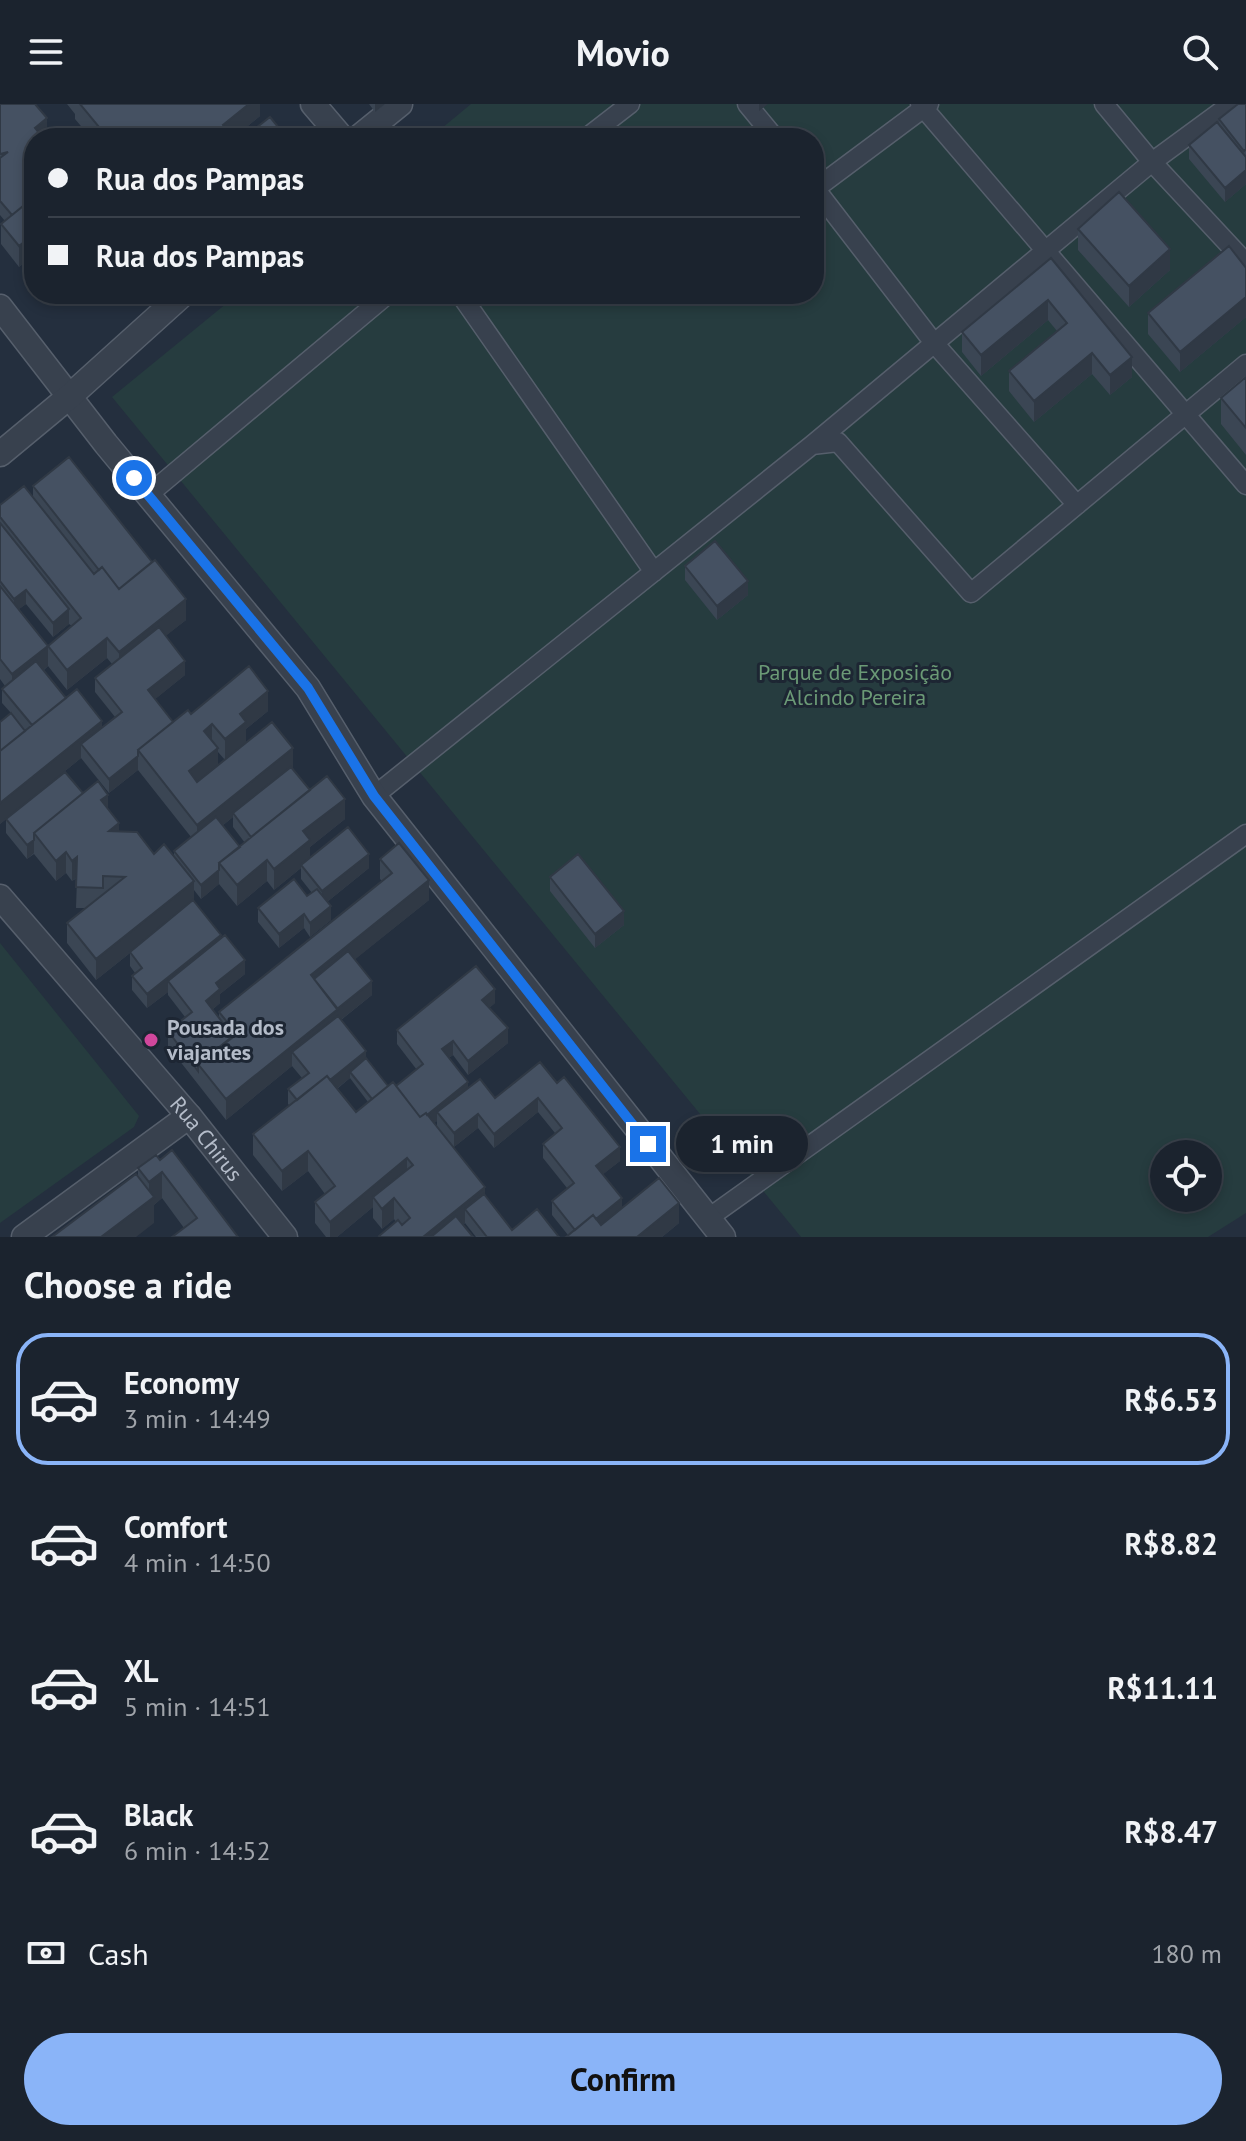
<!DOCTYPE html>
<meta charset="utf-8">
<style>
:root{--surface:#1b232e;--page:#282f3a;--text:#f1f3f6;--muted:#a0a4aa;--line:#39404a;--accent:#8ab4f8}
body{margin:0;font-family:"PT Sans",sans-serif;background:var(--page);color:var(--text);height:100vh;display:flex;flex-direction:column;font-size:30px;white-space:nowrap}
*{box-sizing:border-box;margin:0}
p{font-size:26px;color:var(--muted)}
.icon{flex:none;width:44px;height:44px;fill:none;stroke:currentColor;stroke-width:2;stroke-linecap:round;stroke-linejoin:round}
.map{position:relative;height:1133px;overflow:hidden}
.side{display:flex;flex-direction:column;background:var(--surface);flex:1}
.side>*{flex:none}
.banner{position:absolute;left:24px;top:24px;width:800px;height:176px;border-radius:32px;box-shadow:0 4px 12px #0003,0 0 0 2px var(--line);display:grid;align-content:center;height:176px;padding:0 24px;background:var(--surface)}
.buttons{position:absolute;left:1150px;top:1036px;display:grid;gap:16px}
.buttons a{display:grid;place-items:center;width:72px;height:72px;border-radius:50%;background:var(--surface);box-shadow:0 4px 12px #0003,0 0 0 2px var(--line);font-size:40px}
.end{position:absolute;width:36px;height:36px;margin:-18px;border:10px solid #1a73e8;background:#fff;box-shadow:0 0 0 4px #fff}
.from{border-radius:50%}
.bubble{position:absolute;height:56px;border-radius:28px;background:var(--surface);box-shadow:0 4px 12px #0003,0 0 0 2px var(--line);font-size:26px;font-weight:700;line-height:56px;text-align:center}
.banner b{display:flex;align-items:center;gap:28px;height:76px;font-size:30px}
.banner b+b{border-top:2px solid var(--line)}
.banner i{width:20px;height:20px;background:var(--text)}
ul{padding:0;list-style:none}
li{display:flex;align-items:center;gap:24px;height:132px;margin:0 16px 12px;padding:0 8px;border:4px solid transparent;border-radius:32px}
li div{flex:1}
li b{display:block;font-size:30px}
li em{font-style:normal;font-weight:700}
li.on{border-color:var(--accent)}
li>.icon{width:72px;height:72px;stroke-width:1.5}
h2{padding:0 24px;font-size:36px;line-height:96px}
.pay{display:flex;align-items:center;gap:20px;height:88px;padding:0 24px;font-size:30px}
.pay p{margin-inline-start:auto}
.button{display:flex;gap:16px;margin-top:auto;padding:16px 24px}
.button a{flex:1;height:92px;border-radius:48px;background:var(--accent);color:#111;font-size:32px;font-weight:700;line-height:92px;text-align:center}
header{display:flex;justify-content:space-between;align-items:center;height:104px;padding:0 24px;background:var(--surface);font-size:36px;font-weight:700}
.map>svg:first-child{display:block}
</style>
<header><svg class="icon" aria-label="menu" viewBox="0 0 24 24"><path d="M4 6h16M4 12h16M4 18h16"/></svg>Movio<svg class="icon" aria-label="search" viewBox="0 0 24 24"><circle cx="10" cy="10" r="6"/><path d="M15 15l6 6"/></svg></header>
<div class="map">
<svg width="1246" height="1133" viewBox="0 0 1246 1133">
<rect width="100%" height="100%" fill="#242f3e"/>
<!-- green -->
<path fill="#263c3f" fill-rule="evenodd" d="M471,0H1246V1109L1208,1133H801L112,293L238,190H814V34H430ZM1164,1050H1208V1094H1164Z
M0,839L139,1012L134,1023L0,1119Z"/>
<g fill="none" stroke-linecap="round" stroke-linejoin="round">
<defs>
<path id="pedestrian" d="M747,0L775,34
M920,0L1246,381
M1104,0L1152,58L1246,159
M586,34L630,0
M814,83L934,239L1077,401
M815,85L929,0
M460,190L654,468
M812,341L838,338L971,489L1246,260
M148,391L388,190
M374,692L812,341L1152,58L1231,0
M707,1115L1246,730"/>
<g id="minor">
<path d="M313,0L342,34"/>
<path d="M358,34L400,0"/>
<path d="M0,203L106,340L308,584L374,692L723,1133"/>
<path d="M0,350L70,292L183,190"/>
<path id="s1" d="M0,793L189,1012L285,1133"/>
<path d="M24,1133L189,1012"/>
</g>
</defs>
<!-- pedestrian casing -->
<use href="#pedestrian" stroke="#565f6c" stroke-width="21"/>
<!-- minor casing -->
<use href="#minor" stroke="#565f6c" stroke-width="27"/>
<!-- pedestrian -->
<use href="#pedestrian" stroke="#38414e" stroke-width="18"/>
<!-- minor -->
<use href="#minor" stroke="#38414e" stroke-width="24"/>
</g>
<!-- wall -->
<path fill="#3b4654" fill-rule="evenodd" d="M0,0L47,28L34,34V151L19,163L1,140V120L5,117L0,111Z
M67,0H260V12L233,34H91L75,15V10Z
M369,0H385L375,8Z
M1246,0V80L1225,98L1189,55V41L1219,20V15Z
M1078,125L1170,166L1129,203L1078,146Z
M1051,154L1132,273L1110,291L1092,270L1034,318L1009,287V267L1057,227L1048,216L981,272L962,248V228Z
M1246,164V213L1180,268L1148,230V209Z
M1246,273V351L1221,320V294Z
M33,382L186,516L165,532L185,571L155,595L173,618L191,610L268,607L246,625L225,656L218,648V661L292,665L310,686L345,715L310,743V754L369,764L327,798L331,816L310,833L304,824L279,844L258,818V804L307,792L312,789L301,775V764L274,786L267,777L237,802L219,780L201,795L194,786V797L245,870L220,890V899L212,906L219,914V908L382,777L380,775V755L429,796L355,855L372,891L341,916L366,954L388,982H396L417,966L397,940V926L495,899L489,904L508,939L468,971L453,951L449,954L468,984L495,994L540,958L620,1057L603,1070L622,1104L679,1119L662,1133H566L568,1131L552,1111V1097L567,1084L543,1054V1040L555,1029L538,1008L494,1044L478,1024L454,1043L437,1023V1017L434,1019L485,1091L512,1126L559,1133H476L465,1119L463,1121L473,1133H379L396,1118L394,1115L382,1125L373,1114V1103L337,1133H326L315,1119V1098L325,1090L308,1067L282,1087L253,1051V1030L290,1002L288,1000V985L302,974L292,962L226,1016L168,942V927L185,913L168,891V888L147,904L132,886V872L135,869L130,862V849L96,876L67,839V819L86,804H76L77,774L72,777L66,769L56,777L34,750L27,755L6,729V715L83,689L108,706L119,727L154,750L174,752V747L191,733L138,666L109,689L81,654L0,720V618L11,609L2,599V585L5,582L0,575V401L33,393ZM26,500L53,533L69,520L72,522L48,542L19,505ZM107,554L112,560L95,574V588L115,613L102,623L66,594L44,566L48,562L67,586ZM233,713V723L245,739L240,743L222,722ZM350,974L368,998L356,1008L337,985Z
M685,462L748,491L717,516L685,476Z
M550,773L624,821L595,844L550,787Z
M160,1056L238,1133L184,1124L162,1094L154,1101V1119L138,1072V1064Z"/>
<!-- shaded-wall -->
<path fill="#303945" d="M249,0H260V12L233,34L223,21Z
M375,0H385L375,8Z
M759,0H768L759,7Z
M47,14V28L40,34L35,24Z
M1246,66V80L1225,98V84Z
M34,130V151L19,163V142Z
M1170,145V166L1129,203V182Z
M1246,193V213L1180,268V248Z
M1048,196V216L981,272V251Z
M1092,249V270L1034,318V297Z
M1132,253V273L1110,291V271Z
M748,477V491L717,516V502Z
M26,486V500L14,509V495Z
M186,495V516L119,569V548Z
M69,505V520L53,533V519Z
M107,534V554L67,586V566Z
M48,542V562L12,591V570Z
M185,557V571L148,601V586Z
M268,587V607L246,625V639L225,656V635L240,610Z
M102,617V637L81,640V654L0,720V699Z
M212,620V640L204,627Z
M218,644V665L189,688V667Z
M293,644V665L233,709V713L197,742V721Z
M138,652V666L109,689V675Z
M108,691V711L101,696Z
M345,695V715L310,743V757L301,761V764L274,786V765L303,727Z
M119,719V740L109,727Z
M34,736V749L27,755V741Z
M66,748V769L56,777V757Z
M369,750V764L322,802V787Z
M77,753V773L72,777V757Z
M267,756V777L237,802V781Z
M219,766V780L201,795V781Z
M429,776V796L317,886L311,871Z
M194,777V798L96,876V855Z
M331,802V816L310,833V819Z
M624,807V821L595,844V830Z
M304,810V824L279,844V830Z
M221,831V845L168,877V888L147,904V890Z
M245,856V870L220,890V899L206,911V897L216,879Z
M372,877V891L338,918L292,948V962L226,1016V995Z
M495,885V899L482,910V896Z
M508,924V939L468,971V957Z
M453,937V951L442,959V945Z
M366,947V961L350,968V974L300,1014V1000Z
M468,978V992L437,1008V1017L418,1032V1018Z
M538,994V1008L494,1044V1030Z
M478,1010V1024L454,1043V1029Z
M620,1043V1057L596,1076V1062Z
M308,1047V1067L282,1087V1067Z
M407,1054V1074L373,1093V1103L337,1133H330V1118Z
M162,1068V1094L154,1101V1119L136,1133H101L149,1097V1078Z
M485,1083V1104L465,1105V1119L448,1133H423Z
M394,1094V1115L382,1125V1105Z
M622,1094V1108L592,1133L578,1130Z
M679,1099V1119L662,1133H637Z"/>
<!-- building -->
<path fill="#455162" stroke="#303945" stroke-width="2" d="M0,0H35L47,14L35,24L43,34H34V93L12,111L0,97V54L8,48L0,50Z
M80,0H249L223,21L232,34H108Z
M1238,0H1246V45L1244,47L1219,15Z
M270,13L287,34H243Z
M1217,18L1246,53V66L1225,84L1189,41Z
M1119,88L1170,145L1129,182L1078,125Z
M34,93V130L19,142L1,120Z
M1229,142L1246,164V193L1180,248L1148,209Z
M1051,154L1132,253L1110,271L1092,249L1034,297L1009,267L1067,219L1048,196L981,251L962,228Z
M1246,273V324L1221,294Z
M69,353L152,458L119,485L102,463L99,466L33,382Z
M24,382L94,470L102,463L119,485L155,456L186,495L119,548L107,534L67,566L48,542L12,570L0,555V482L48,542L81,514L0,413V401Z
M0,419L69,505L53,519L26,486L14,495L0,477Z
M715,437L748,477L717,502L685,462Z
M159,523L185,557L148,586L173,618L138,646V652L109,675L81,640L122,608L95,574Z
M36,557L66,594L32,621L2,585Z
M249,562L268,587L240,610L246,618L225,635L212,620L204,627L218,644L189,667L197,678L272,618L293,644L197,721L138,646L188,606L191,610Z
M77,585L102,617L0,699V647Z
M11,609L25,627L0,647V618Z
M291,663L310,686L251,733L233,709Z
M65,668L83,689L34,729V736L27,741L6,715Z
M327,672L345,695L303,727L310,736L274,765L267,756L237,781L219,759Z
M98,677L108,691L101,696L119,719L109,727L137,728L154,750L164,740L194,777L96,855L67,819L125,773L103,772V784L76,783L77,753L72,757L66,748L56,757L34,729Z
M216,713L240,743L219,759V766L201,781L174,747Z
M348,723L369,750L322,787L301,761Z
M399,739L429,776L311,871L338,905L226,995L198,960L237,930L219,908L392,769L380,755Z
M578,750L624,807L595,830L550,773Z
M294,775L307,792L317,785L331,802L310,819L304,810L279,830L258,804Z
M193,796L221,831L147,890L132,872L142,864L130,848Z
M225,831L245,856L216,879L220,885L206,897L233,932L198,960V967L168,927L192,908L168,877Z
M348,847L372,877L337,905L314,875Z
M476,862L495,885L482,896L508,924L468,957L453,937L442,945L468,978L427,1011L426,1009L420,1013L396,982L423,960L397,926Z
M338,912L366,947L330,976L327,972L297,996L288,985L309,969L292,948Z
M366,954L388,982L372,995L350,968Z
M540,958L557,979L564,973L620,1043L596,1062L622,1094L596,1115L593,1111L575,1126L552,1097L574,1079L543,1040L562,1024L538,994L494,1030L478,1010L454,1029L437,1008L480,975L495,994Z
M327,972L356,1008L393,978L420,1013L426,1009L485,1083L423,1133H380L379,1132L398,1116L402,1121L410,1114L394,1094L382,1105L373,1093L413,1061L407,1054L330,1118L315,1098L335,1082L308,1047L282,1067L253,1030Z
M172,1046L238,1133H172L197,1114L162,1068L149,1078L138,1064L156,1051L160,1056Z
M136,1070L154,1093L101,1133H52Z
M659,1074L679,1099L637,1133H566L593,1111L601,1121Z
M484,1090L512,1126L537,1105L559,1133H487L465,1105Z
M456,1112L473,1133H431Z"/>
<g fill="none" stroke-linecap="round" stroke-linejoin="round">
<!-- route -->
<path stroke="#1a73e8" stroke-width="10" d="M134,374L308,584L374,692L648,1040"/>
</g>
<!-- markers -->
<circle fill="#d1479c" stroke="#1d2633" stroke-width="3" cx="151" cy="936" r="8"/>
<g text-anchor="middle" stroke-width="6" stroke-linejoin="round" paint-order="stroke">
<!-- park labels -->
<g font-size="22" fill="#6b9a76" stroke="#1d2633">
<text x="855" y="576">Parque de Exposição<tspan x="855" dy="25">Alcindo Pereira</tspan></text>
</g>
<!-- poi labels -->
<g font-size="22" font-weight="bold" fill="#b4bcc9" stroke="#1d2633" text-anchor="start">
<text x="167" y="931">Pousada dos<tspan x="167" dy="25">viajantes</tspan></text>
</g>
<!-- street labels -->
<g font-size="22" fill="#b4bcc9" stroke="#1d2633">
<text dy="8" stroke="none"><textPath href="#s1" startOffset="318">Rua Chirus</textPath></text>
</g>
</g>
</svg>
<div class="buttons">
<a><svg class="icon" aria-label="locate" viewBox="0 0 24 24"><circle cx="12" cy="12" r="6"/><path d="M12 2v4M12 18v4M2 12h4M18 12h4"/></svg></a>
</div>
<i class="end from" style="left:134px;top:374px"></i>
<i class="end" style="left:648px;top:1040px"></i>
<div class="bubble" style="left:676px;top:1012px;width:132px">1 min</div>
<div class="banner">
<b><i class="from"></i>Rua dos Pampas</b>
<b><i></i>Rua dos Pampas</b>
</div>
</div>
<section class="side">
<h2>Choose a ride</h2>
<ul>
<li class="on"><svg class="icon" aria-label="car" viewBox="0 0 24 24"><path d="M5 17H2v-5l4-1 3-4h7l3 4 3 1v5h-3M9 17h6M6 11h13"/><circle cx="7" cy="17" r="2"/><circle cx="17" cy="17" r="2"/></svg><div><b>Economy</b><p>3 min · 14:49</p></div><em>R$6.53</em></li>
<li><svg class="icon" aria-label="car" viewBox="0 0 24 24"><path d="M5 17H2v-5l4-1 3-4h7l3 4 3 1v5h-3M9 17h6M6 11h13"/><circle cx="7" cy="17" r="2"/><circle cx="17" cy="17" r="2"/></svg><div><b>Comfort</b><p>4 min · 14:50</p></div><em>R$8.82</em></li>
<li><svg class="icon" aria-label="car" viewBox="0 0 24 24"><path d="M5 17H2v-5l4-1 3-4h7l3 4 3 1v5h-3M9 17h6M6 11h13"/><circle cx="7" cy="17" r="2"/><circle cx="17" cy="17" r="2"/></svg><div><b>XL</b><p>5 min · 14:51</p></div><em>R$11.11</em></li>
<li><svg class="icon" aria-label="car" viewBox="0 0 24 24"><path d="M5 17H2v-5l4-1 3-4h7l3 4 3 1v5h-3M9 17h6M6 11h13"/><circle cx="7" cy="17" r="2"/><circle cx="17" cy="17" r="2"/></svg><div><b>Black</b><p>6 min · 14:52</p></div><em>R$8.47</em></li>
</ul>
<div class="pay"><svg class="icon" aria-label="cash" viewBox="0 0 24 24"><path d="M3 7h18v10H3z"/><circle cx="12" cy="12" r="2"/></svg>Cash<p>180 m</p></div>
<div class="button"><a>Confirm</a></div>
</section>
